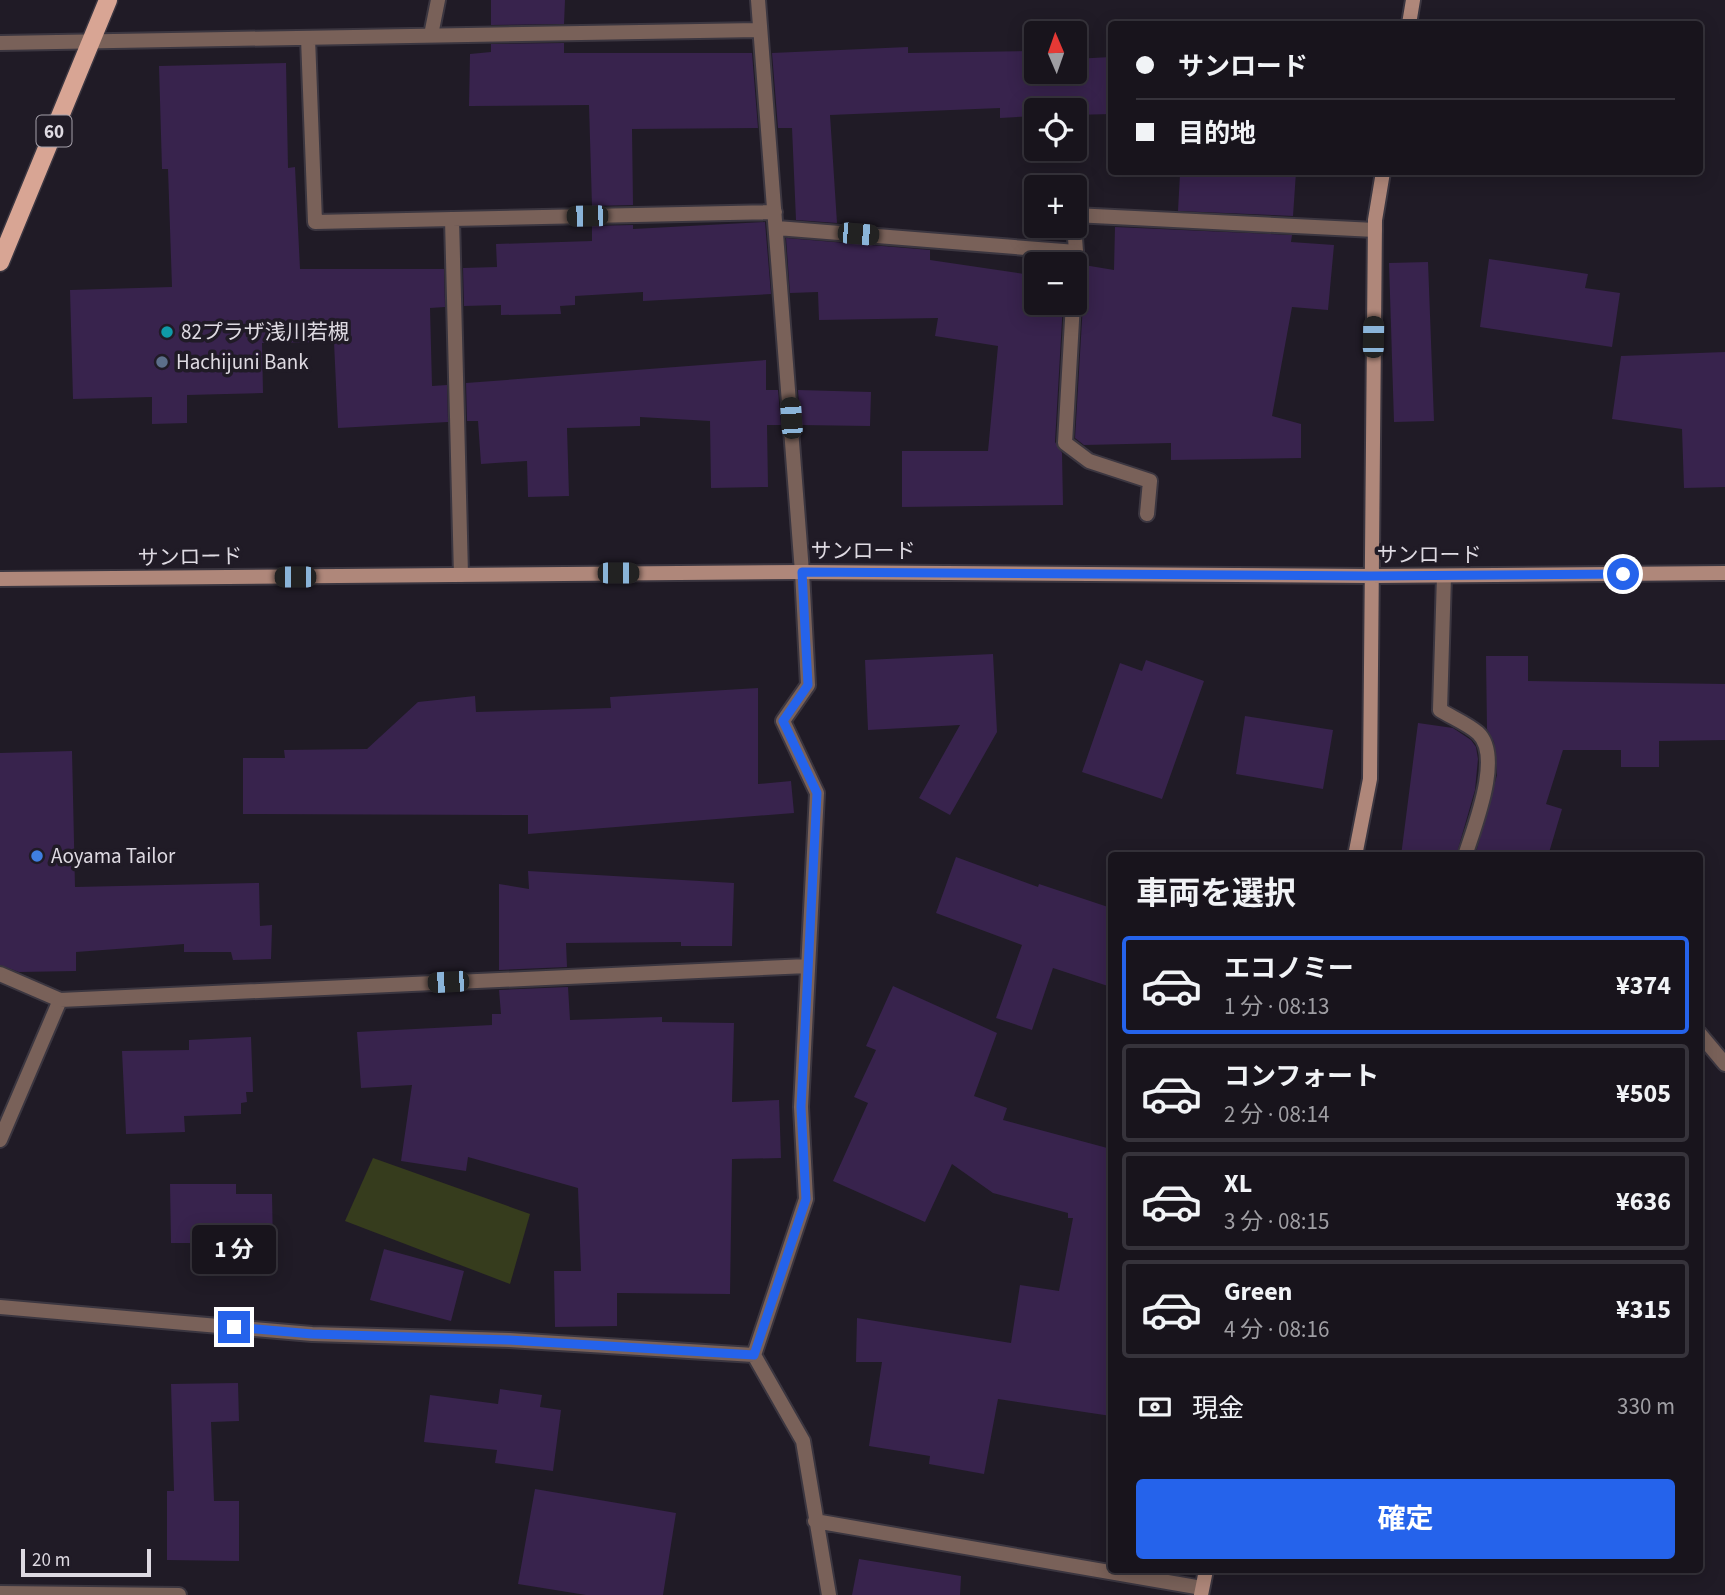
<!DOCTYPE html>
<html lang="ja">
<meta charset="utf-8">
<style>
:root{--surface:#18141c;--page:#252129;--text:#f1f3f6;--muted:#9f9ea3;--line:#36333b;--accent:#2563eb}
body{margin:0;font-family:"Source Sans 3","Noto Sans JP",sans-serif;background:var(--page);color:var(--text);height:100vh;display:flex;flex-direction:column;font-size:26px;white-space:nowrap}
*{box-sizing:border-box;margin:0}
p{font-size:23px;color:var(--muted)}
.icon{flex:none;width:38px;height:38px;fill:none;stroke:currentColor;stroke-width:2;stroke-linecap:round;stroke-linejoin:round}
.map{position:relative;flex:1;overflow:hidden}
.side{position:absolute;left:1108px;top:852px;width:595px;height:721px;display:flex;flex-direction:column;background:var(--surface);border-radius:7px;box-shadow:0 4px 18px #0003,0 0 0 2px var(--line)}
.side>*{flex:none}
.hud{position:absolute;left:1108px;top:21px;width:595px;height:154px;border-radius:7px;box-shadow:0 4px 18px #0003,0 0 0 2px var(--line);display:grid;align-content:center;height:154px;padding:0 28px;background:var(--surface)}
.needle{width:46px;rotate:358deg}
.tools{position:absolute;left:1024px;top:21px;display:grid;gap:14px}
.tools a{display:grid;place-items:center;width:63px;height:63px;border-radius:7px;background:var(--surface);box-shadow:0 4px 18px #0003,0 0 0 2px var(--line);font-size:35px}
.scale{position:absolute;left:21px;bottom:18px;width:130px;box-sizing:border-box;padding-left:7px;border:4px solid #dedae2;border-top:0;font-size:19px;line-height:24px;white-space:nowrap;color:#dedae2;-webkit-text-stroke:5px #201b26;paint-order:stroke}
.end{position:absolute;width:32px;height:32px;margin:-16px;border:9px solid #2563eb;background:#fff;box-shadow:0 0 0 4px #fff}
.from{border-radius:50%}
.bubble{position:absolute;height:49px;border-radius:7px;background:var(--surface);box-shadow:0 4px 18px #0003,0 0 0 2px var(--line);font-size:23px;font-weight:700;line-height:49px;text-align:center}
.car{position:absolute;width:21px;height:42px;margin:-21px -10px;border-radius:9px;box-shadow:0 0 5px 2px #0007;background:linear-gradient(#222 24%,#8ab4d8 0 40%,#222 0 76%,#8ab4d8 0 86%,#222 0)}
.hud b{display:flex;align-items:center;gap:24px;height:66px;font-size:26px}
.hud b+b{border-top:2px solid var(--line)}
.hud i{width:18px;height:18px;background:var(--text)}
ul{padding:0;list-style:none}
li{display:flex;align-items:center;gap:21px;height:98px;margin:0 14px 10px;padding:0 14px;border:4px solid var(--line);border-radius:7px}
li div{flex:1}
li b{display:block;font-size:26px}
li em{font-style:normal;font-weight:700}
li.on{border-color:var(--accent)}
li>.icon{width:63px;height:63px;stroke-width:1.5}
h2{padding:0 28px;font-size:32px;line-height:84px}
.pay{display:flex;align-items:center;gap:18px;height:77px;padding:0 28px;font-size:26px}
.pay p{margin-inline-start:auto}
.action{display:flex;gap:14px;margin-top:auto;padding:14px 28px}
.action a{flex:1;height:80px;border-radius:7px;background:var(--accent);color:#fff;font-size:28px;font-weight:700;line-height:80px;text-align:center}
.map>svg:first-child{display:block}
</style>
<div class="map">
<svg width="1725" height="1595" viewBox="0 0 1725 1595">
<rect width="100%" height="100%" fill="#201b26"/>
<!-- green -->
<path fill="#363c1d" d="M373,1158L530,1214L510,1284L345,1221Z"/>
<!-- building -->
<path fill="#38234d" d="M491,0H565L564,24L491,25Z
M564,43V53H752L758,128L632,129L633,205L592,206L589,105L469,106L470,54L491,52V44Z
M908,47V53L1034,51L1036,72H1074V59L1111,57V114L1074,115V110H1036V116L1000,118V108L830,115L837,223L796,220L792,128H778L772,53Z
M286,63L288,168L295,167L300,269H444L445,307L430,308L432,386L447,385L448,422L338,428L334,342L262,343L263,393L187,395V423L152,424V397L73,399L70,290L172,287L168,169H162L159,66Z
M1224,172H1296L1293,216L1178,211L1180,174L1224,176Z
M765,222L771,294L643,301V292L575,296V305L560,306L561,314L501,315V305L464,306L463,268L497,267L496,244L592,241V226L633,225V229Z
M1115,227L1292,235L1291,242L1334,245L1328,310L1292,307L1272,416L1301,424V458L1171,460V443L1084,445L1075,438L1083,304L1074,294V279L1082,275L1084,265L1114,270Z
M786,238L930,250V260L1031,275L1034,258L1065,263L1036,264V303H1063L1055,442L1062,453L1063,505L902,507V451H988L998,346L935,336L938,318L819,320L818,292L790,293Z
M1489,259L1588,274L1585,288L1620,293L1612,347L1480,327Z
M1428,262L1434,421L1394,422L1389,263Z
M1725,352V487L1684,488L1682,429L1612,419L1621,356Z
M766,360V390H778L781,425H767L768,487L711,488L710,421L640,417V426L567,428L569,496L528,497L527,461L481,464L478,421H467L466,383Z
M798,390L871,392L870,426L800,425Z
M993,654L997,732L950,815L919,798L960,725L868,730L865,660Z
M1486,656H1528V681L1725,684V740L1659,741V767H1621V750H1563L1546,804L1562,809L1548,856H1475L1497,775L1494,742L1487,729Z
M1146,660L1204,681L1162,799L1082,772L1120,663L1142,671Z
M758,688V784L791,781L794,813L528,834V815L243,814V758H285L284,750L367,749L418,702L475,696L476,712L611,708L610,697Z
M1245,716L1333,730L1323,789L1236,774Z
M1418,723L1453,728L1471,740L1476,747L1478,759L1475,790L1456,856H1401Z
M72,751L75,887L259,883L260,926L272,925L271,959L233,960L231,952H184V944L76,952V971L19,972L0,965V753Z
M956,857L1038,887L1039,884L1111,908V987L1053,968L1032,1030L996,1018L1022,945L936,913Z
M528,871L734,883L732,946H681V942L566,943L567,967L499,970V884L529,889Z
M893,986L997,1033L974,1096L1007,1108L1003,1120L1111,1149V1416L998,1399L984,1474L929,1464L930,1456L869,1446L882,1362H856L857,1318L1011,1343L1020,1285L1059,1291L1073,1218H1068V1213L993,1193L952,1164L925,1222L833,1181L868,1103L854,1097L876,1050L866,1046Z
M568,987L570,1020L662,1017V1022L734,1023L732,1102L779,1100L781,1158L732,1159L730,1294L617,1293V1326L555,1327L554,1271H581L578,1188L468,1157L466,1171L401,1161L412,1085L361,1088L357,1032L492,1025V1014H501L499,990Z
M251,1037L253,1092H246L247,1102L241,1103V1114L184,1116L185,1132L126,1134L122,1051L189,1050V1040Z
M170,1184H236V1194H272L273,1248L198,1249V1243H171Z
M384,1249L464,1271L451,1321L370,1300Z
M238,1383L239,1421L211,1422L214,1501H239V1561L167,1560V1491H174L171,1384Z
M500,1389L542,1395L540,1407L561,1410L553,1471L495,1463L497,1450L424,1442L430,1395L498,1404Z
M535,1489L676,1513L663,1595H586L518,1584Z
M859,1559L961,1576L960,1595H852Z"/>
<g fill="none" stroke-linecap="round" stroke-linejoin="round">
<defs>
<path id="lane" d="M1074,215L1375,230
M1074,223L1076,252"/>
<path id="street" d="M431,35L438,0
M308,38L315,222L775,212
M0,43L758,30
M452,219L461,575
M777,228L1076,252L1074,270
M1073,303L1065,443L1089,461L1150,481L1147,514
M1444,576L1440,710C1451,717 1468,724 1478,733C1503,756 1474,827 1465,856
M0,974L60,1000
M1699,1033L1725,1064
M0,1140L60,1000L808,966
M0,1307L312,1334L509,1340L754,1355
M754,1355L806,1199L801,1107L817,793L783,721L808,685L802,572L758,0
M754,1355L803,1441L829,1595
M815,1521L1202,1588
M0,1593L179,1595"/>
<path id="secondary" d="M1409,24L1413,0
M0,579L802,572L1371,576L1725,573
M1355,856L1370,779L1375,220L1383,172
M1201,1595L1206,1570"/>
<path id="primary" d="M0,262L108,0"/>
</defs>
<!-- lane casing -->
<use href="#lane" stroke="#3b3640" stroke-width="18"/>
<!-- street casing -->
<use href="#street" stroke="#3b3640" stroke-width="18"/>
<!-- secondary casing -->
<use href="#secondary" stroke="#3b3640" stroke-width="18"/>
<!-- primary casing -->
<use href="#primary" stroke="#3b3640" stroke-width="21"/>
<!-- lane -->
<use href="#lane" stroke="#796159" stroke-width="14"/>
<!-- street -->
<use href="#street" stroke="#796159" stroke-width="14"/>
<!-- secondary -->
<use href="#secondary" stroke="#af877a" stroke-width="14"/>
<!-- primary -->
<use href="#primary" stroke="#d8a594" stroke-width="18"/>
</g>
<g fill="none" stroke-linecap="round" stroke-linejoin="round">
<!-- route -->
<path stroke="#2563eb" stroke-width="9" d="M234,1327L312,1334L509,1340L754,1355L806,1199L801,1107L817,793L783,721L808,685L802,572L1371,576L1623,574"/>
</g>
<!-- markers -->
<circle fill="#0f9aa8" stroke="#201b26" stroke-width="2.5" cx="167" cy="332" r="7"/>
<circle fill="#5c6f8a" stroke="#201b26" stroke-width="2.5" cx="162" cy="362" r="7"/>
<circle fill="#3f7fe0" stroke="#201b26" stroke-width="2.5" cx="37" cy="856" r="7"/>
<g text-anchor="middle" stroke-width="7" stroke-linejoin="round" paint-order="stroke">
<!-- shield labels -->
<rect fill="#201b26" stroke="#a5a1aa" stroke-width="2" x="36.5" y="115.5" width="35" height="31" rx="5"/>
<g font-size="19" font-weight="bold" fill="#dedae2">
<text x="54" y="138">60</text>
</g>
<!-- poi labels -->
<g font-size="21" fill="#dedae2" stroke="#201b26" text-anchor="start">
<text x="181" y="339">82プラザ浅川若槻</text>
<text x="176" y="369">Hachijuni Bank</text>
<text x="51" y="863">Aoyama Tailor</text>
</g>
<!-- street labels -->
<g font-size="21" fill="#dedae2" stroke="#201b26">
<text x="863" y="558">サンロード</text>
<text x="1429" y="562">サンロード</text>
<text transform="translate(190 557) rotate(-1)" y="7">サンロード</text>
</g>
</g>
</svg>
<div class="tools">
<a><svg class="needle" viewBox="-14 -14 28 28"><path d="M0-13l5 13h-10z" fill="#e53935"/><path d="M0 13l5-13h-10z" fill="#9f9ea3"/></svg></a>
<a><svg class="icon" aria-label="locate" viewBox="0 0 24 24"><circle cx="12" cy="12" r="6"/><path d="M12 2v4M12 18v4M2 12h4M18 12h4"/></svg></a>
<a>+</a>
<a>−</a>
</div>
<div class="scale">20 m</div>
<i class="end from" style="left:1623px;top:574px"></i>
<i class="end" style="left:234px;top:1327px"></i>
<div class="bubble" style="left:192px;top:1225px;width:84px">1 分</div>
<i class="car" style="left:587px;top:216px;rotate:269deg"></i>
<i class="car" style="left:858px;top:234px;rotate:95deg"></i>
<i class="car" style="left:1373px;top:337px;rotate:1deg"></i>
<i class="car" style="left:791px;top:418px;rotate:356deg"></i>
<i class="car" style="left:618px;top:573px;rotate:90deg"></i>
<i class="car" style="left:295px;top:577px;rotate:270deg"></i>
<i class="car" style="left:448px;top:982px;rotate:267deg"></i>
<div class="hud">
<b><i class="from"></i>サンロード</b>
<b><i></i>目的地</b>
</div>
<section class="side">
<h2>車両を選択</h2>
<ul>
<li class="on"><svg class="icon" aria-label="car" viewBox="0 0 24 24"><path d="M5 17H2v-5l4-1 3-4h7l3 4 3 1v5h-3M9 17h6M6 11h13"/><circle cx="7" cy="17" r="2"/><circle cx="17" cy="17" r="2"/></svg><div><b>エコノミー</b><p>1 分 · 08:13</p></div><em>¥374</em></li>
<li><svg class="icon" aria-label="car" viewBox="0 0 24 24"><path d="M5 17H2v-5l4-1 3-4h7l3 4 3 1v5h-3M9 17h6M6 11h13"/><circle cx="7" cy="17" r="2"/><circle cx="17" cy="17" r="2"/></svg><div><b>コンフォート</b><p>2 分 · 08:14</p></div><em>¥505</em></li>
<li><svg class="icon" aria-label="car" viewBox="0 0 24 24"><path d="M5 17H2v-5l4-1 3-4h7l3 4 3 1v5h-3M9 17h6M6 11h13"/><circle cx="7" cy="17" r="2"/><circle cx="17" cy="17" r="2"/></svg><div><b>XL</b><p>3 分 · 08:15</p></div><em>¥636</em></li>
<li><svg class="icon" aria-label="car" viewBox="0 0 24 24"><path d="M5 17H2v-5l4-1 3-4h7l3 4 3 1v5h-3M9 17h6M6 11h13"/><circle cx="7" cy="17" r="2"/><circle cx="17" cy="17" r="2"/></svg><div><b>Green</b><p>4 分 · 08:16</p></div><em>¥315</em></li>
</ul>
<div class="pay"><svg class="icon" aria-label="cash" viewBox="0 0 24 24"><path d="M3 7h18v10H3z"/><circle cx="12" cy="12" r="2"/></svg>現金<p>330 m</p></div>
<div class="action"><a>確定</a></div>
</section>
</div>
